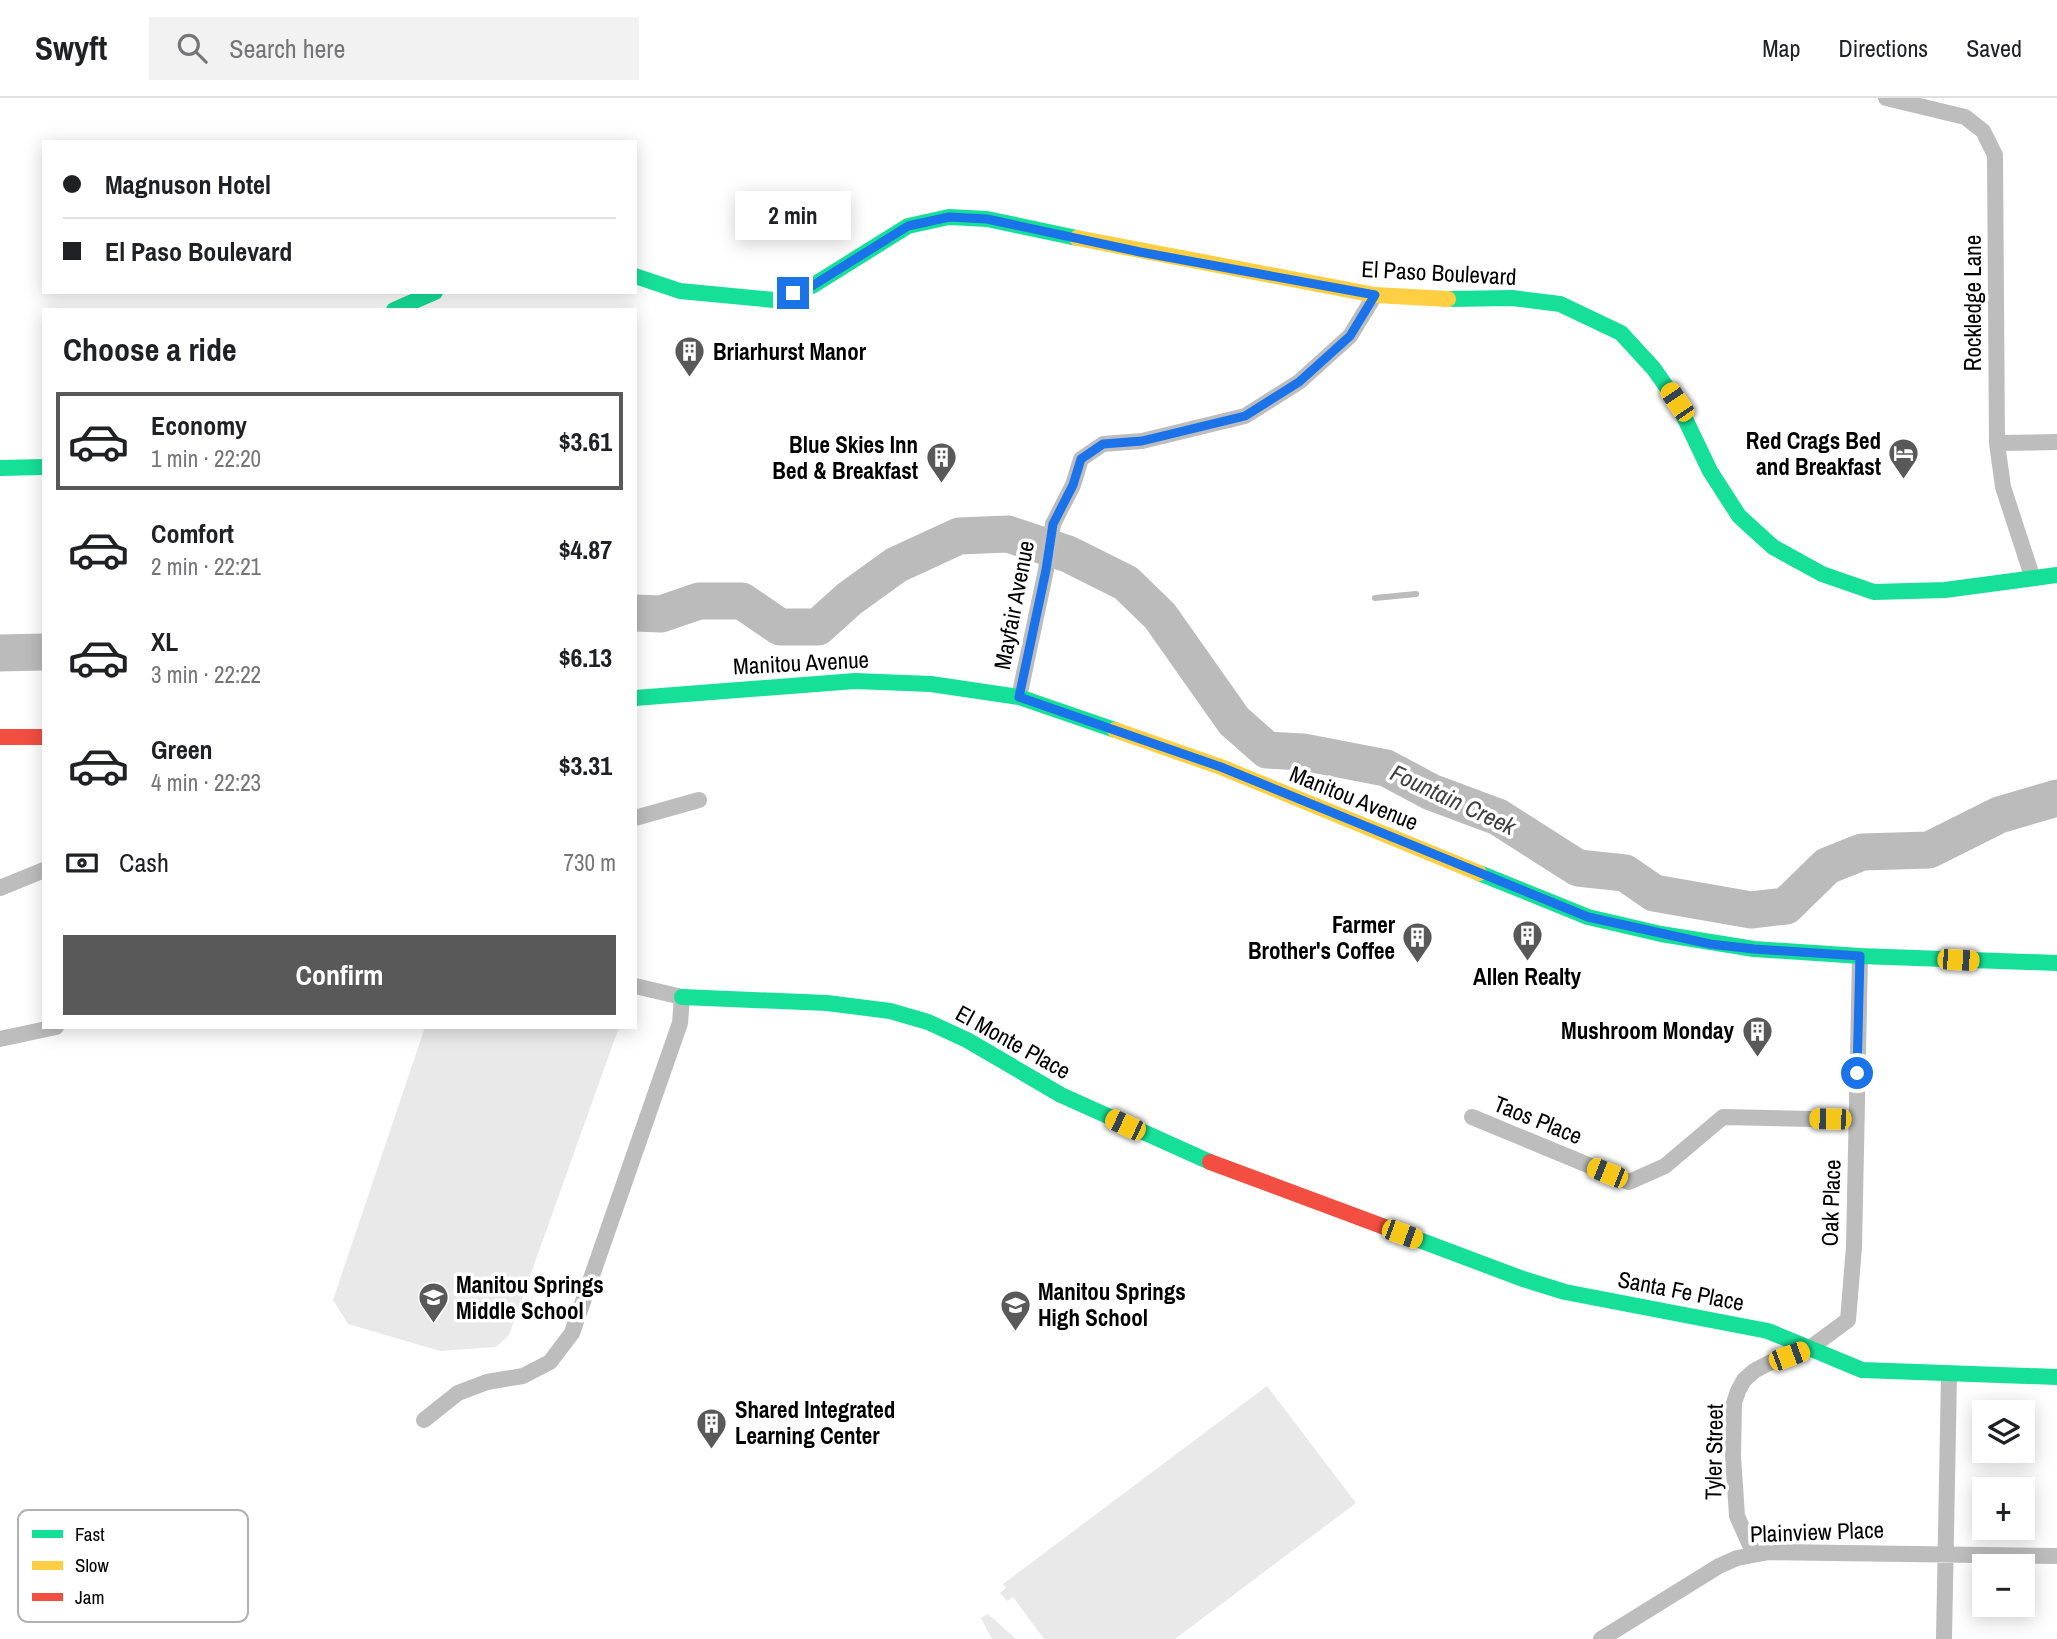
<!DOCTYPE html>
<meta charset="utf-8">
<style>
:root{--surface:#fff;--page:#f2f2f2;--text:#202124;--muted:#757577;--line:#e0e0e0;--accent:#595959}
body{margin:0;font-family:"Archivo Narrow",sans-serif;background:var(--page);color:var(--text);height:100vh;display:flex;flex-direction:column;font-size:26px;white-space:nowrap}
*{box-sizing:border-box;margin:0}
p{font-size:23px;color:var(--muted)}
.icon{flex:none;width:38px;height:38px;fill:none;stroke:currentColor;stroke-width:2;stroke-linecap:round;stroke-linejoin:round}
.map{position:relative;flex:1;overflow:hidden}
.drawer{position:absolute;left:42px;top:210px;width:595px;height:721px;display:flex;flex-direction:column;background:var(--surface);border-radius:0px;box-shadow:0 4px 18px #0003}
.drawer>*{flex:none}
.banner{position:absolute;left:42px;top:42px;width:595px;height:154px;border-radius:0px;box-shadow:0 4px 18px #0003;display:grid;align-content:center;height:154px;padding:0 21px;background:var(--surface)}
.tools{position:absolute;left:1972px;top:1302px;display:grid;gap:14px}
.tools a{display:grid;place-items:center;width:63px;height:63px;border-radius:0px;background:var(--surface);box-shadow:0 4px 18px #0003;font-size:35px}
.end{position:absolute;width:32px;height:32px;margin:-16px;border:9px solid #1a73e8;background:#fff;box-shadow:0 0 0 4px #fff}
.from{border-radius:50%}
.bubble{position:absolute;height:49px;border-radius:0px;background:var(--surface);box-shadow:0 4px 18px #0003;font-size:23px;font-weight:800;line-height:49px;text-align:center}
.car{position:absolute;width:21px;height:42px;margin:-21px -10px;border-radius:9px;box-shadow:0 0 5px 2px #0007;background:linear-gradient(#f5c518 24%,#345 0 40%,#f5c518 0 76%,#345 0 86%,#f5c518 0)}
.banner b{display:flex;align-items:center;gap:24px;height:66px;font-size:26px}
.banner b+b{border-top:2px solid var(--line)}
.banner i{width:18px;height:18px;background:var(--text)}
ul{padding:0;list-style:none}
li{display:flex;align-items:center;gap:21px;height:98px;margin:0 14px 10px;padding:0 7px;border:4px solid transparent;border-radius:0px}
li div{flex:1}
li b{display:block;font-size:26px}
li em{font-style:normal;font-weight:800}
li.active{border-color:var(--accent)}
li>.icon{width:63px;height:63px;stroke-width:1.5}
h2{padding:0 21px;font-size:32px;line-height:84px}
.pay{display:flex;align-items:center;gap:18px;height:77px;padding:0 21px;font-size:26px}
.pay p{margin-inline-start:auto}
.button{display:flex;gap:14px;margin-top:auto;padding:14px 21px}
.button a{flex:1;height:80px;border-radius:0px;background:var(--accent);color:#fff;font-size:28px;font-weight:800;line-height:80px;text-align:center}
header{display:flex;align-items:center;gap:42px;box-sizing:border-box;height:98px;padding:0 35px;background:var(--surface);border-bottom:2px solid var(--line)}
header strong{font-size:33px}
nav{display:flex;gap:38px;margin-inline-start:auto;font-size:24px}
.search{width:490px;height:63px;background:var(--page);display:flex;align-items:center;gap:18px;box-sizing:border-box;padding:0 24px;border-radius:0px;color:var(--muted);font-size:26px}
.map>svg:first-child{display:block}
</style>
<header>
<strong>Swyft</strong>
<div class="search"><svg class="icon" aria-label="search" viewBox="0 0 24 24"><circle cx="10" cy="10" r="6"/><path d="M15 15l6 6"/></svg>Search here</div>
<nav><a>Map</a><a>Directions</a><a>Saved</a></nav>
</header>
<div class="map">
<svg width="2057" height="1541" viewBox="0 0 2057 1541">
<rect width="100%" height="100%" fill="#fff"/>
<!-- green -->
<path fill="#e9e9e9" d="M425,929H619L509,1237L496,1249L440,1253L348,1226L333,1202Z
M1267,1288L1356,1405L1175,1541H1044L1013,1499L1007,1503L1000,1495L1006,1490L1003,1486Z
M988,1516L1016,1541H992L981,1520Z"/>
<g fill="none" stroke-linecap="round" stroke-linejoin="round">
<!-- stream -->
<path stroke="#bbb" stroke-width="6" d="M1375,500L1416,496
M144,1422L164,1433"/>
<!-- river -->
<path stroke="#bbb" stroke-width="37" d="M635,515L661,516L699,503H742L780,529H818L849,501L896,467L959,438L1008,436L1068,456L1126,485L1160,518L1234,623L1267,652L1303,654L1386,670L1431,694L1498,719L1578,770L1625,775L1654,795L1751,812L1786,808L1827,768L1862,754L1929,752L1999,717L2057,700
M0,555L44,554"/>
<!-- street -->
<path stroke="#bdbdbd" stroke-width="16" d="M1886,0L1965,19L1983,33L1995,57L1997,345L2003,389L2032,478
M1997,345L2057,344
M1019,599L1046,472L1053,426L1073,387L1081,361L1103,346L1142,343L1245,318L1299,284L1350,238L1375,197
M635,720L699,702
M0,790L44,772
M0,941L56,929
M1472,1019L1629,1084L1665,1068L1723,1019L1856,1022
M424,1322L458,1295L487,1284L523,1278L550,1264L572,1235L680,925L682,899L635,888
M1754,1456L1737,1418L1733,1358L1734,1305L1738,1293L1744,1282L1754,1273L1769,1265L1810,1250L1848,1222L1854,1149L1860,858
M1601,1541L1719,1468L1737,1460L1769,1454L2057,1458
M1944,1541L1949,1277"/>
<!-- fast -->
<path stroke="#16e098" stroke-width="16" d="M635,178L680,193L774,202L812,188L908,128L949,119L987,121L1077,140
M1448,201L1512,200L1560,206L1621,235L1654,271L1677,304L1710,373L1739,418L1773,449L1822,476L1874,494L1945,492L2057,477
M394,212L435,194
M0,370L44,369
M635,600L855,583L931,586L1019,599L1115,632
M1479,775L1588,819L1661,836L1754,851L1860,858L2057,865
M682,899L827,905L890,913L928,924L967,942L1061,997L1210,1064
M1382,1128L1523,1181L1565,1194L1768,1233L1862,1272L2057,1279"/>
<!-- slow -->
<path stroke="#ffcf43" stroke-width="16" d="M1077,140L1375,197L1448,201
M1115,632L1221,669L1479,775"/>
<!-- jam -->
<path stroke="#f24e42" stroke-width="16" d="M0,639H44
M1210,1064L1382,1128"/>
</g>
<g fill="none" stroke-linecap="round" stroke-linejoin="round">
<!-- route -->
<path stroke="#1a73e8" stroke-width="9" d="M793,195L812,188L908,128L949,119L987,121L1140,154L1375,197L1350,238L1299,284L1245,318L1142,343L1103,346L1081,361L1073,387L1053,426L1046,472L1019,599L1221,669L1588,819L1710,846L1754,851L1860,858L1857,975"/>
</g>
<!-- icons -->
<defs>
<symbol id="building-pin" viewBox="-11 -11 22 30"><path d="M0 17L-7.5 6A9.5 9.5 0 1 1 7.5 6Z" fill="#595959" stroke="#fff"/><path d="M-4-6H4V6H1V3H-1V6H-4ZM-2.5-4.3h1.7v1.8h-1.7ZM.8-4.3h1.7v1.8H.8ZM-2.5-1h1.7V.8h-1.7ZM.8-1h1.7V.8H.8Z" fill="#fff"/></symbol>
<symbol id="hotel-pin" viewBox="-11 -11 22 30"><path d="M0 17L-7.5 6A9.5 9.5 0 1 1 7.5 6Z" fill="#595959" stroke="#fff"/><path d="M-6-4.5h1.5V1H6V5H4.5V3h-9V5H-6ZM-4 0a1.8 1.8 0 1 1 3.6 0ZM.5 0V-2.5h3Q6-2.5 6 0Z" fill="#fff"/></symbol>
<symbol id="school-pin" viewBox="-11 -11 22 30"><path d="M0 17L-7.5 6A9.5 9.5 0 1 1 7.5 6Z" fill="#595959" stroke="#fff"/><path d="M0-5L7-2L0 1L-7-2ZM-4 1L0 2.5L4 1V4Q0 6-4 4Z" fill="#fff"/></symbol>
</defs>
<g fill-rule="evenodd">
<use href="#building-pin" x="672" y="236" width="35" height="47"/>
<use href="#hotel-pin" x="1886" y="338" width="35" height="47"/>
<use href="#building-pin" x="924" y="342" width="35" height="47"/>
<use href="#building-pin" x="1510" y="820" width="35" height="47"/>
<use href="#building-pin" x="1400" y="822" width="35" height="47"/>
<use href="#building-pin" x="1740" y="916" width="35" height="47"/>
<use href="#school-pin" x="416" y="1182" width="35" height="47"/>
<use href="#school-pin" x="998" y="1190" width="35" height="47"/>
<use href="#building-pin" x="694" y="1308" width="35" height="47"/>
</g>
<g text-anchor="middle" stroke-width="7" stroke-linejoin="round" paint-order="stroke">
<!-- street labels -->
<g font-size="23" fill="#000" stroke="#fff">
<text transform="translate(1439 175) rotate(3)" y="8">El Paso Boulevard</text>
<text transform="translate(1973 205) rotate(-90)" y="8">Rockledge Lane</text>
<text transform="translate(1014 507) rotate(-79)" y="8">Mayfair Avenue</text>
<text transform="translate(801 565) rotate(-3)" y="8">Manitou Avenue</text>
<text transform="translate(1354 700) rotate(22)" y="8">Manitou Avenue</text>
<text transform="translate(1013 944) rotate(29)" y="8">El Monte Place</text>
<text transform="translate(1538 1022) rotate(22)" y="8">Taos Place</text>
<text transform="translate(1831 1105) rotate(-88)" y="8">Oak Place</text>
<text transform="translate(1681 1193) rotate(11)" y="8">Santa Fe Place</text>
<text transform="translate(1714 1354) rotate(-89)" y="8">Tyler Street</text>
<text transform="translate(1817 1434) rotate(-2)" y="8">Plainview Place</text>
</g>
<!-- poi labels -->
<g font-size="23" font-weight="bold" fill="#000" stroke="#fff" text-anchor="start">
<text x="713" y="262">Briarhurst Manor</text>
<text x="1881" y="351" text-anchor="end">Red Crags Bed<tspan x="1881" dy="26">and Breakfast</tspan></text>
<text x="918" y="355" text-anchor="end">Blue Skies Inn<tspan x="918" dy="26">Bed &amp; Breakfast</tspan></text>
<text x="1395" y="835" text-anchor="end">Farmer<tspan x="1395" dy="26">Brother's Coffee</tspan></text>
<text x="1527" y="887" text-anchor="middle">Allen Realty</text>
<text x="1734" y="941" text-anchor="end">Mushroom Monday</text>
<text x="456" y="1195">Manitou Springs<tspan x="456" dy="26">Middle School</tspan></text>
<text x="1038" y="1202">Manitou Springs<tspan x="1038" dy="26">High School</tspan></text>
<text x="735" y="1320">Shared Integrated<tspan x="735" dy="26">Learning Center</tspan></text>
</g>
<!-- water labels -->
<g font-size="24" font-style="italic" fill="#3f3f3f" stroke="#fff">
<text transform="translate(1453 702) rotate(25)" y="8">Fountain Creek</text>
</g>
</g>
<!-- legend -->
<rect x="18" y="1412" width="230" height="112" rx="10" fill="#fff" stroke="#b2b2b2" stroke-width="2"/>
<rect x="32" y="1432" width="31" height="8" fill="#16e098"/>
<rect x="32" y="1463" width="31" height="9" fill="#ffcf43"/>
<rect x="32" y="1495" width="31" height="8" fill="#f24e42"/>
<g font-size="19" fill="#000">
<text x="75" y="1443">Fast</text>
<text x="75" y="1474">Slow</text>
<text x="75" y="1506">Jam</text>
</g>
</svg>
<div class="tools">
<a><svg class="icon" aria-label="layers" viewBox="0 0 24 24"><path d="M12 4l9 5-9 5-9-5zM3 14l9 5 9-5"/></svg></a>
<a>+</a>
<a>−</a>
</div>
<i class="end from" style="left:1857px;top:975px"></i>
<i class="end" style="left:793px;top:195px"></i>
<div class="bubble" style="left:735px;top:93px;width:116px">2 min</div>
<i class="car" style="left:1677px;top:304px;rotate:326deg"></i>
<i class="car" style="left:1958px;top:862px;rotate:93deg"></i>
<i class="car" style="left:1830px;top:1021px;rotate:271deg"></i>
<i class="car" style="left:1125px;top:1027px;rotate:295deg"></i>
<i class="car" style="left:1607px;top:1075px;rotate:292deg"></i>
<i class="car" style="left:1402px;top:1136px;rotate:110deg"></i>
<i class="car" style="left:1789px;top:1258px;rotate:70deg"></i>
<div class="banner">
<b><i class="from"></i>Magnuson Hotel</b>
<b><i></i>El Paso Boulevard</b>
</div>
<section class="drawer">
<h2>Choose a ride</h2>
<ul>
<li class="active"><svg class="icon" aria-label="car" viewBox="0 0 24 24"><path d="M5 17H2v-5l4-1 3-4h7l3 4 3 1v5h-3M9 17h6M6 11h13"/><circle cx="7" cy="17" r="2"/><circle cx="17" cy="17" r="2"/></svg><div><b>Economy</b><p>1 min · 22:20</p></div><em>$3.61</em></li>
<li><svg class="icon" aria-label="car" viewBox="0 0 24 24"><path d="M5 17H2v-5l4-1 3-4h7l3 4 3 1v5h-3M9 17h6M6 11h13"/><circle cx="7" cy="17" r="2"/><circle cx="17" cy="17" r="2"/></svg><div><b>Comfort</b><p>2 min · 22:21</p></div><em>$4.87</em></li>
<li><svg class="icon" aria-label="car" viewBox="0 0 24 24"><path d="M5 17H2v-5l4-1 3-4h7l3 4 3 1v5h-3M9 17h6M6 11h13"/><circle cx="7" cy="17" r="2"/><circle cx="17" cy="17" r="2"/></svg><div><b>XL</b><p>3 min · 22:22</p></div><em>$6.13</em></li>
<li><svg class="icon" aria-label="car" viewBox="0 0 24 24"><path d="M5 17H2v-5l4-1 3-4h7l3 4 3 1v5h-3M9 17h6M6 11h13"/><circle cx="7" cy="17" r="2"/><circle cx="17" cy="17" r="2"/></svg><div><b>Green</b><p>4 min · 22:23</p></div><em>$3.31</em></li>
</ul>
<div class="pay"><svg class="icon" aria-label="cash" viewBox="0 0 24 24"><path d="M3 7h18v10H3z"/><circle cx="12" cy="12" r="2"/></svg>Cash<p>730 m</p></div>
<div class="button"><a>Confirm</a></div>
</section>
</div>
